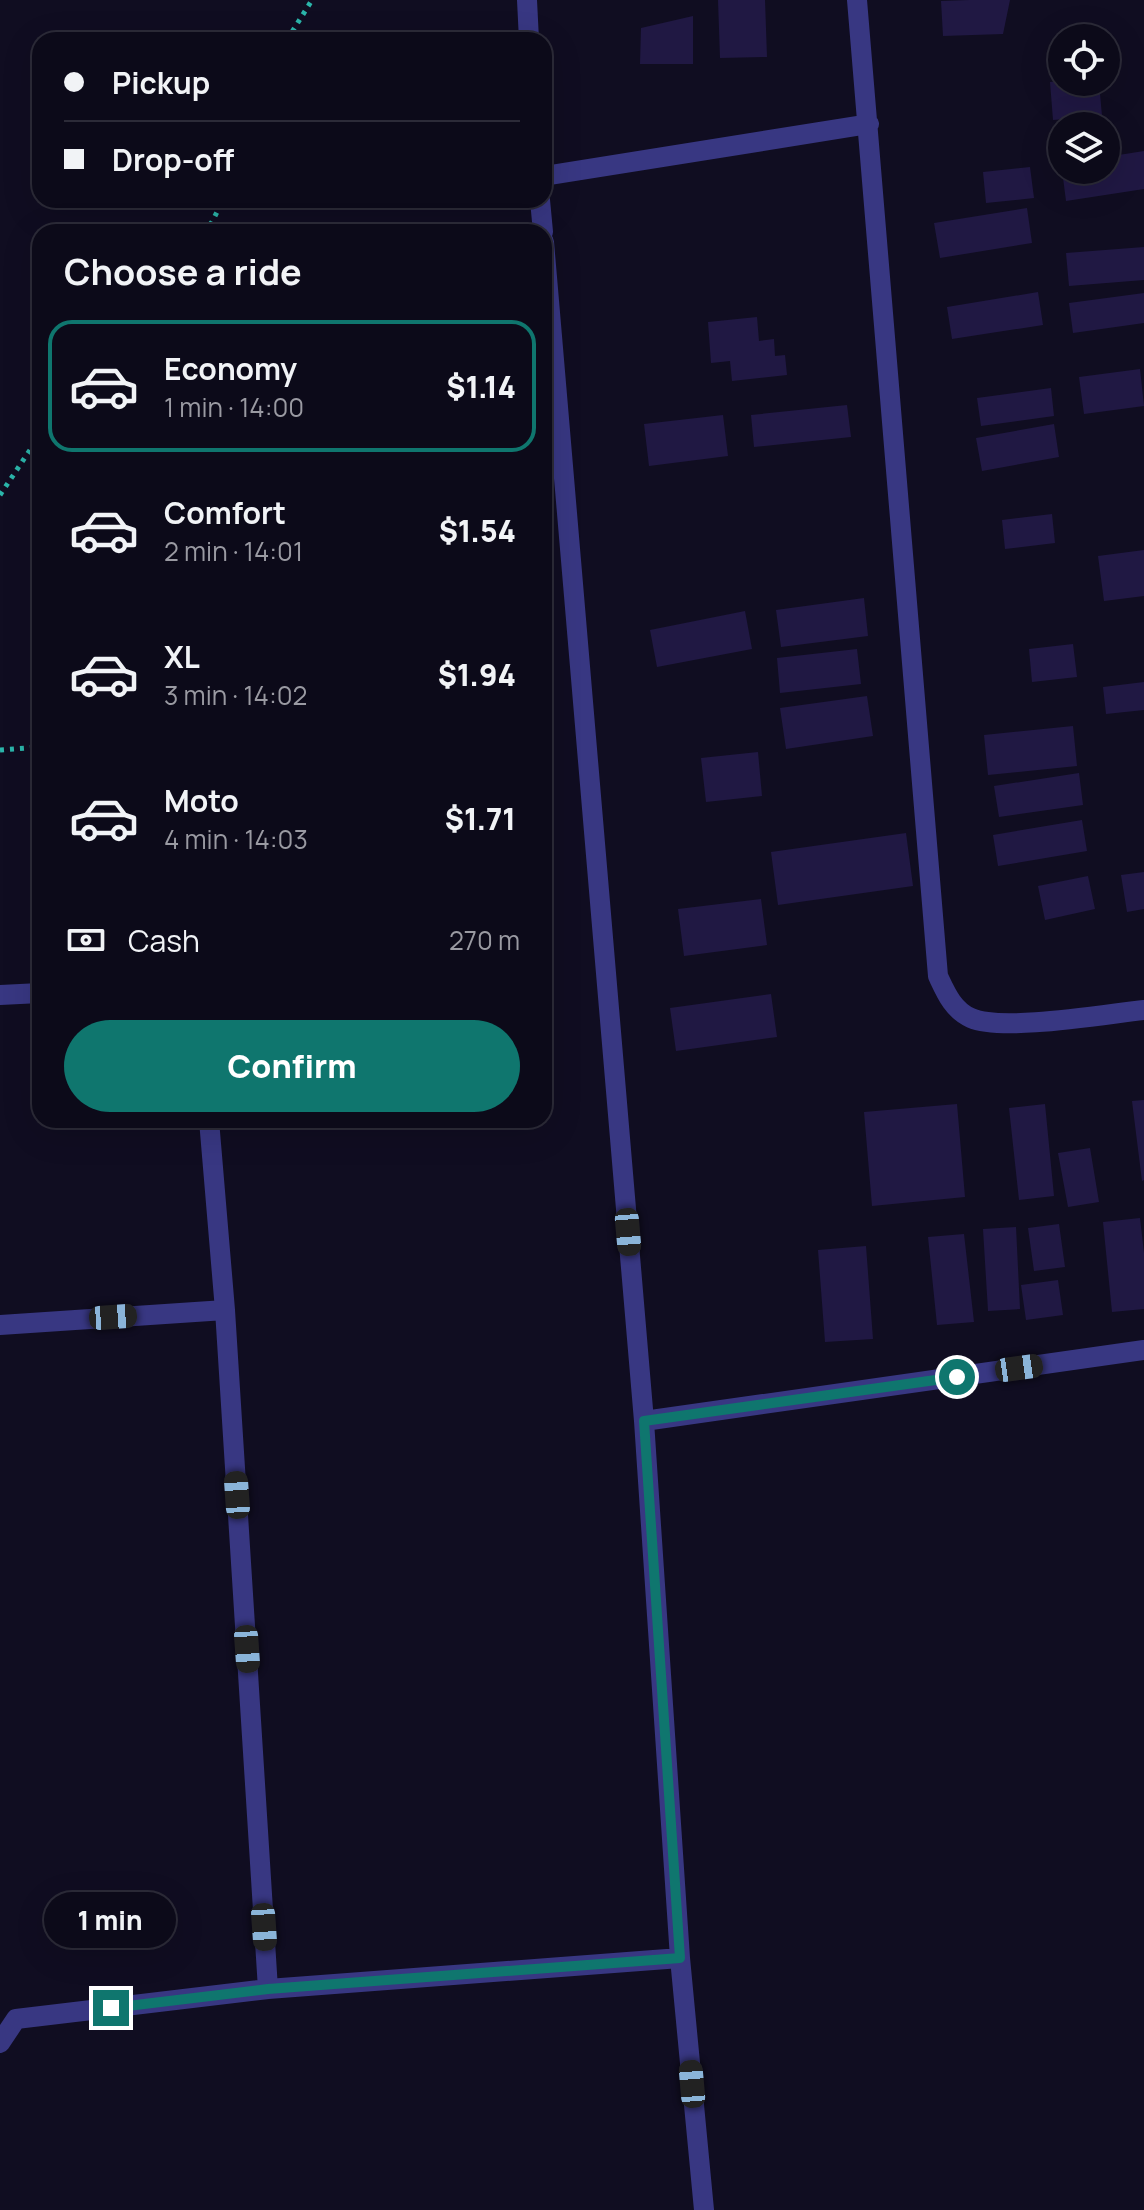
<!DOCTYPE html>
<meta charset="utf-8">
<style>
:root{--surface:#0c0a19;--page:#151322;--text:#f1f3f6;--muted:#9a9aa2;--line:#2c2b38;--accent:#0f766e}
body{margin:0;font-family:Manrope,sans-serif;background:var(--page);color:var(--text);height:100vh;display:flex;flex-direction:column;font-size:30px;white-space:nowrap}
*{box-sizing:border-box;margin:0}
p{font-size:26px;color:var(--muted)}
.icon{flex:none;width:44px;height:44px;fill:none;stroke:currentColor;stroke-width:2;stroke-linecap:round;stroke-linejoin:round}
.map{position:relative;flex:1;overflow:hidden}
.drawer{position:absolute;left:32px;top:224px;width:520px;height:904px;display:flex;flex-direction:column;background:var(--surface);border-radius:24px;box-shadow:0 8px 32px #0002,0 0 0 2px var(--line)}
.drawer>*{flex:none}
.banner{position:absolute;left:32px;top:32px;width:520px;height:176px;border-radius:24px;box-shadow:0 8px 32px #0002,0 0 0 2px var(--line);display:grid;align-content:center;height:176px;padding:0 32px;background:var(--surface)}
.buttons{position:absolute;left:1048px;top:24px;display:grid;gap:16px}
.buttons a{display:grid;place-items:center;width:72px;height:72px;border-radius:50%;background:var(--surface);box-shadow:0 8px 32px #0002,0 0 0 2px var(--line);font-size:40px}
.end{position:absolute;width:36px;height:36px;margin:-18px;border:10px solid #0f766e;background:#fff;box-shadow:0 0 0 4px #fff}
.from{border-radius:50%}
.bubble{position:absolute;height:56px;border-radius:28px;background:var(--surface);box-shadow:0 8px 32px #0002,0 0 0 2px var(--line);font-size:26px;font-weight:800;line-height:56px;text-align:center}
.car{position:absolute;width:24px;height:48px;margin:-24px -12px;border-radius:10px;box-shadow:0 0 6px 2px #0007;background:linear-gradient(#222 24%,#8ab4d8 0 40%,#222 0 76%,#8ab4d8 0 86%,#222 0)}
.banner b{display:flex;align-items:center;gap:28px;height:76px;font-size:30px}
.banner b+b{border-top:2px solid var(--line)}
.banner i{width:20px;height:20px;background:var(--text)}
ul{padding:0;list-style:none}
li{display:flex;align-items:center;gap:24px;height:132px;margin:0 16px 12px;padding:0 16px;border:4px solid transparent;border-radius:24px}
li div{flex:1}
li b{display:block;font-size:30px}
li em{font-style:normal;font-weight:800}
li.selected{border-color:var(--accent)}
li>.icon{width:72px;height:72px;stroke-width:1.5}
h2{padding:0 32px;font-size:36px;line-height:96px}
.pay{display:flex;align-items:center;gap:20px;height:88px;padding:0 32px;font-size:30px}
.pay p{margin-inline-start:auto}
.cta{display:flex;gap:16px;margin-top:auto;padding:16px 32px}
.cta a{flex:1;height:92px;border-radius:48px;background:var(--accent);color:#fff;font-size:32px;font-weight:800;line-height:92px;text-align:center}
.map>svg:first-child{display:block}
</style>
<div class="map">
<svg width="1144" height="2210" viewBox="0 0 1144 2210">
<rect width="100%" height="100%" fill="#100d21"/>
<!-- building -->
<path fill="#201843" d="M718,0H765L767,57L720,58Z
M969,0H1010L1003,34L943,36L941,1Z
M693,16V64H640L641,28Z
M1062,81L1099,82L1102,116L1053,120L1050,82Z
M1144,151V189L1066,201L1062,170H1106V157Z
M1030,167L1034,198L986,203L983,172Z
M1027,208L1032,243L940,258L934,223Z
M1144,247V280L1069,286L1066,253Z
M1038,292L1043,325L952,339L947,307Z
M1144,293V323L1073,333L1069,303Z
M757,317L759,341L774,339L775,356L785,355L787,375L732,381L730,361L711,363L708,322Z
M1140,369L1144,406L1084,414L1079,377Z
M1051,388L1054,416L981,426L977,398Z
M847,405L851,437L754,447L751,415Z
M723,415L728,456L649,466L644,424Z
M1054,424L1059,457L982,471L976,438Z
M1052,514L1055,543L1005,549L1002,520Z
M1144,550V596L1104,601L1098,556Z
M864,598L868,636L781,647L776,610Z
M745,611L752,649L657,667L650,630Z
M1073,644L1077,677L1032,682L1029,649Z
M857,649L861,684L780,693L777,658Z
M1144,682V710L1106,714L1103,687Z
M867,696L873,736L786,749L780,708Z
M1073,726L1077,766L988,775L984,735Z
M758,752L762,796L706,802L701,758Z
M1079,773L1083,805L999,817L994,786Z
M1082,820L1087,851L998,866L993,835Z
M906,833L913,886L778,905L771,852Z
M1144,872V909L1127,912L1121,875Z
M1088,876L1095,909L1045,920L1038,886Z
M761,899L767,945L684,956L678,909Z
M771,994L777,1037L676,1051L670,1008Z
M1144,1100V1180L1142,1181L1132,1101Z
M957,1104L965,1197L872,1206L864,1112Z
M1045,1104L1054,1196L1019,1200L1009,1108Z
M1090,1148L1099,1202L1068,1207L1058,1153Z
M1140,1218L1144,1253V1309L1112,1312L1103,1222Z
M1059,1224L1065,1267L1034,1271L1028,1228Z
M1016,1227L1020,1309L988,1311L983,1229Z
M964,1234L974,1322L937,1325L928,1237Z
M866,1246L873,1339L825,1342L818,1250Z
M1058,1280L1063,1315L1026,1320L1021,1285Z"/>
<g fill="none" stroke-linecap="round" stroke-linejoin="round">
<!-- path -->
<path stroke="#2bb5aa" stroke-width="5" stroke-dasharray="4 6" stroke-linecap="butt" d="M287,40L312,0
M203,232L212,222L223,200
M0,495L40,435
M0,750L40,747"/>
<!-- minor -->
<path stroke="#383782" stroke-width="20" d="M527,0L529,40
M857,0L938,976C946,993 953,1010 971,1018C1003,1032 1106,1014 1144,1010
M544,176L869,124
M540,200L543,232
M544,242L644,1421L680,1958L704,2210
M0,995L40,993
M209,1120L225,1310L268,1989
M0,1325L225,1310
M644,1421L1144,1350
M0,2043L16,2019L268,1989L680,1958"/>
</g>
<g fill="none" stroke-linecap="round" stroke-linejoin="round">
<!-- route -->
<path stroke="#0f766e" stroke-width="10" d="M111,2008L268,1989L680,1958L644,1421L957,1377"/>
</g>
</svg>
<div class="buttons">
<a><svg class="icon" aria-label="locate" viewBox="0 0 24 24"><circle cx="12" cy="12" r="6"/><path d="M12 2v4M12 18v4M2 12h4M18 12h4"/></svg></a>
<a><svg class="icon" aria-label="layers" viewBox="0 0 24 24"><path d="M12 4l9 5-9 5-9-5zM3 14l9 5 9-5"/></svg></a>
</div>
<i class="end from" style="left:957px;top:1377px"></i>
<i class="end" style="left:111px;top:2008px"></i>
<div class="bubble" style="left:44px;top:1892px;width:132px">1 min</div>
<i class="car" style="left:628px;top:1232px;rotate:175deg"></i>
<i class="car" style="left:113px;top:1317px;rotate:86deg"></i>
<i class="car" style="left:1019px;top:1368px;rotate:82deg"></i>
<i class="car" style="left:237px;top:1495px;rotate:356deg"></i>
<i class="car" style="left:247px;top:1649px;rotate:176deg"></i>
<i class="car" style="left:264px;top:1927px;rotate:176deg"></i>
<i class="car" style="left:692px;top:2084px;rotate:355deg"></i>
<div class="banner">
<b><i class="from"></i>Pickup</b>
<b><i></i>Drop-off</b>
</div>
<section class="drawer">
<h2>Choose a ride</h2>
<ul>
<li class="selected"><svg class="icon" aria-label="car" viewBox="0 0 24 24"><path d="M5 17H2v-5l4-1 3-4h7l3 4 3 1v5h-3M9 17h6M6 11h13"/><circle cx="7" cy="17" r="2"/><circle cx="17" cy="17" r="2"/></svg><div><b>Economy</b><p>1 min · 14:00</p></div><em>$1.14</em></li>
<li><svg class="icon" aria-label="car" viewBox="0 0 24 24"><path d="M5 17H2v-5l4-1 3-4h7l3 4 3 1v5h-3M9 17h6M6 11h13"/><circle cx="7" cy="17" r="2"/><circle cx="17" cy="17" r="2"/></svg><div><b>Comfort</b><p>2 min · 14:01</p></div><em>$1.54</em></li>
<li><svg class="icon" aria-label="car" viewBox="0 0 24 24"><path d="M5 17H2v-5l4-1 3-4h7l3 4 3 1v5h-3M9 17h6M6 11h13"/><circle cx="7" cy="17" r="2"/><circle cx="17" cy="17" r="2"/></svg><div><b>XL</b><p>3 min · 14:02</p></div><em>$1.94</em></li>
<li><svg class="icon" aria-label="car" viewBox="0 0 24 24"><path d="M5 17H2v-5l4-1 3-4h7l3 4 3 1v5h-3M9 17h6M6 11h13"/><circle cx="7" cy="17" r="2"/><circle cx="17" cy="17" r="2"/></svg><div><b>Moto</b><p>4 min · 14:03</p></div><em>$1.71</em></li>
</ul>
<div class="pay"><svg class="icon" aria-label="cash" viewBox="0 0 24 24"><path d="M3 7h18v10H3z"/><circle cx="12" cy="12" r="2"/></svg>Cash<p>270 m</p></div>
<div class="cta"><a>Confirm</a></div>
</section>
</div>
